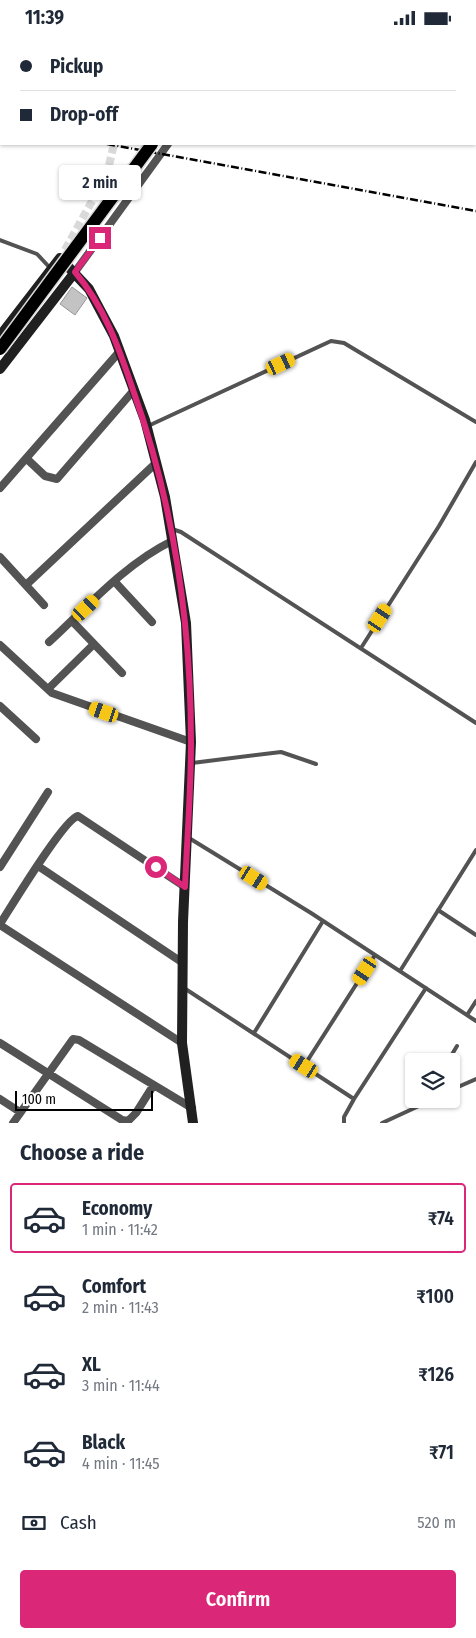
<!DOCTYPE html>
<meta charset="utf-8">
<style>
:root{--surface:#fff;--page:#f6f6f7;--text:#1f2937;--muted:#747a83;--line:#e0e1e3;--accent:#db2777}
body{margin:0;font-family:"Fira Sans Condensed",sans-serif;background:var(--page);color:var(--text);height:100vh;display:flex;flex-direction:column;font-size:19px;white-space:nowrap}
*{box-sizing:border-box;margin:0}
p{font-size:16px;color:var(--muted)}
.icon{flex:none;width:28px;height:28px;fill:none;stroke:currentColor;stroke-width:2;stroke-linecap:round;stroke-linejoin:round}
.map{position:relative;height:1088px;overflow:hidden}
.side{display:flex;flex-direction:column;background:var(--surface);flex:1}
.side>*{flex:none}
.banner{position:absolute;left:0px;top:0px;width:476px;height:110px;box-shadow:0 1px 4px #0004;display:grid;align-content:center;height:110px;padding:0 20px;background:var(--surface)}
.buttons{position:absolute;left:405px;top:1018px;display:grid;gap:10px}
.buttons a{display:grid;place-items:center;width:55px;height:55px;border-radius:5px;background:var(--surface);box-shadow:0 1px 4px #0004;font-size:25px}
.scale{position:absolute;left:15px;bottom:12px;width:138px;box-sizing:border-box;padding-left:5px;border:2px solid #000;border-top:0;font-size:14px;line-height:18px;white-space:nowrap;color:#000;-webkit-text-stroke:4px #fff;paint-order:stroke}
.end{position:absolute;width:22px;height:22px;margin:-11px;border:6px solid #db2777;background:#fff;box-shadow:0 0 0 2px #fff}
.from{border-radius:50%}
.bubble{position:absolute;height:35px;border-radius:5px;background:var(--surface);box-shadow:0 1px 4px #0004;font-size:16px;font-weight:600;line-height:35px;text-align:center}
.car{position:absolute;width:15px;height:30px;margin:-15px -8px;border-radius:6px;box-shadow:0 0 4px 1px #0007;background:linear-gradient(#f5c518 24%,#345 0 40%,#f5c518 0 76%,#345 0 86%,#f5c518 0)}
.banner b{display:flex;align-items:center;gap:18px;height:48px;font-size:19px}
.banner b+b{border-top:1px solid var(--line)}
.banner i{width:12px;height:12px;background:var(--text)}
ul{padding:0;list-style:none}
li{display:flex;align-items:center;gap:15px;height:70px;margin:0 10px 8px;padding:0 10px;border:2px solid transparent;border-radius:5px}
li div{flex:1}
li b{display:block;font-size:19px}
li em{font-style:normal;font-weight:600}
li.current{border-color:var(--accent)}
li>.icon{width:45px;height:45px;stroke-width:1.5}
h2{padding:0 20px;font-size:22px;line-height:60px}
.pay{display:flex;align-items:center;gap:12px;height:55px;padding:0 20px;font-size:19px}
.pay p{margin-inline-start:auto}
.action{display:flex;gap:10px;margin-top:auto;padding:10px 20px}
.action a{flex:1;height:58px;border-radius:5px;background:var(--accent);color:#fff;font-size:20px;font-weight:600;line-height:58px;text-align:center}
.status{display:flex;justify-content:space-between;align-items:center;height:35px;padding:0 25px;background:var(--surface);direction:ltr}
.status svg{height:14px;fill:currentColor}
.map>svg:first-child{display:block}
</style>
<div class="status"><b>11:39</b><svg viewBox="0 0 49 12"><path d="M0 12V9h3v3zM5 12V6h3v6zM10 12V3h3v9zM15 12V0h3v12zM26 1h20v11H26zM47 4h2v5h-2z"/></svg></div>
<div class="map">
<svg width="476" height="1088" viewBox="0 0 476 1088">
<rect width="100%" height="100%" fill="#fff"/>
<!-- building -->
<path fill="#c3c3c3" stroke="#979797" d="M72,252L87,263L75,280L60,269Z"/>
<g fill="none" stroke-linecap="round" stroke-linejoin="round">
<!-- street-tunnel -->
<path stroke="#d9d9d9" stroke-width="8" stroke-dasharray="8 4" stroke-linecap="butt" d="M65,215L107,139L114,109"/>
<defs>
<path id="primary" d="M230,1L231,0"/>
</defs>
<!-- primary casing -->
<use href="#primary" stroke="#dbdbdb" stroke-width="15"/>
<!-- lane -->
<path stroke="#535353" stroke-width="4" d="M475,29H476
M0,205L37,219L51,234
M148,391L331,306L344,308L359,317L476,387
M172,494L181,497L476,688
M361,613L439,491L476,427
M192,728L281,717L316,729
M189,803L311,878L476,986
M438,875L476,900
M400,936L476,815
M184,953L354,1064
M467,980L476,966
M254,998L323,886
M448,1026L457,1011
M304,1031L375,920
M451,1055L476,1044
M344,1088V1082L354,1064L426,953
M382,1088L434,1064"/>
<!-- street -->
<path stroke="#535353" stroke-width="8" d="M300,0L301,1
M342,0L343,1
M402,0V1
M196,1L197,0
M207,1L208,0
M243,1L244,0
M0,58H1
M75,237L168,109
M27,424L45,441L57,444L134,355
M0,453L120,316
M0,522L44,570
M115,547L152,587
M26,550L156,428
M72,586L122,638
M49,607C87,572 125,529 172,506
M0,610L52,658L191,707
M48,654L94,609
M0,671L36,704
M38,831L183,928
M0,832L48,757
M0,889C11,872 64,784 78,781L185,852
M0,890L182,1008
M0,1008L122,1085L128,1086L136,1078L153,1051
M0,1064L20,1077
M13,1088L73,1004L79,1005L192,1073"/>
<!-- secondary -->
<path stroke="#202020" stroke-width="10" d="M0,301L60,223L89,254L114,301L145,385L165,462L186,588L191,707L183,887L182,1008L193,1088
M0,334L75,237"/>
<!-- primary -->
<use href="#primary" stroke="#000" stroke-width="12"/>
<!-- rail -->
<path stroke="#000" stroke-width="2.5" stroke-dasharray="8 2.5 1 2.5" stroke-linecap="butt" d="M0,73H1
M0,87L1,88
M107,109L476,176"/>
<defs>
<path id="primary-bridge" d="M0,314L152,109"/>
</defs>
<!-- primary-bridge casing -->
<use href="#primary-bridge" stroke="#dbdbdb" stroke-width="15" stroke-linecap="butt"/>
<!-- primary-bridge -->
<use href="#primary-bridge" stroke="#000" stroke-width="12"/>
</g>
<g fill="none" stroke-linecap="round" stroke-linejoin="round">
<!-- route -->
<path stroke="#db2777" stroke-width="6" d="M100,203L75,237C104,271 119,313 133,355C173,467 191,589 191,708C191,756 187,804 185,852L156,832"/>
</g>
</svg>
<div class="buttons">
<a><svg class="icon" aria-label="layers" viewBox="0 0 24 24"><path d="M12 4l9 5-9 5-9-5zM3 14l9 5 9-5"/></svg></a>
</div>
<div class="scale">100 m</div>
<i class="end from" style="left:156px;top:832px"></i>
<i class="end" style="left:100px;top:203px"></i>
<div class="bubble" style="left:59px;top:130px;width:82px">2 min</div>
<i class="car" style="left:281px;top:329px;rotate:65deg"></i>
<i class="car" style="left:86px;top:573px;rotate:47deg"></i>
<i class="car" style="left:380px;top:583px;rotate:33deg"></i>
<i class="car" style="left:104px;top:677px;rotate:289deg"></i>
<i class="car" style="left:254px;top:843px;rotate:122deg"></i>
<i class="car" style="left:365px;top:936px;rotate:213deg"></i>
<i class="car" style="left:304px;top:1031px;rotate:303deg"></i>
<div class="banner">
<b><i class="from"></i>Pickup</b>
<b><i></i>Drop-off</b>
</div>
</div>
<section class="side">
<h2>Choose a ride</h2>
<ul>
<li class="current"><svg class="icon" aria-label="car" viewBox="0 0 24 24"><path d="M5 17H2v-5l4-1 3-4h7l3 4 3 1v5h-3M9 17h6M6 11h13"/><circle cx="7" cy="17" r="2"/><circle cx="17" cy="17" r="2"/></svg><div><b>Economy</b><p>1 min · 11:42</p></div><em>₹74</em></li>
<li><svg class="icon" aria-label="car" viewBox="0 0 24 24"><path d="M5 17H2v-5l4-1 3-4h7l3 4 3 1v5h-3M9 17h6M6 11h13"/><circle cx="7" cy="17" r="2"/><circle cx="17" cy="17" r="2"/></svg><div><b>Comfort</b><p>2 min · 11:43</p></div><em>₹100</em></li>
<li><svg class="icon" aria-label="car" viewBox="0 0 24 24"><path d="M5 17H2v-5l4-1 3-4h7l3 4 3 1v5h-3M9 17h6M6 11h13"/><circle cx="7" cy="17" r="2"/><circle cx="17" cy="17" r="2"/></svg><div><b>XL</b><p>3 min · 11:44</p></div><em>₹126</em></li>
<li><svg class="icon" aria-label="car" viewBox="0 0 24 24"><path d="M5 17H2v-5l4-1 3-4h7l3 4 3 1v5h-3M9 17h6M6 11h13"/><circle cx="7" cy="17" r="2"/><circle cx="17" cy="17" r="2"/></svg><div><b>Black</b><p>4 min · 11:45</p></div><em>₹71</em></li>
</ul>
<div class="pay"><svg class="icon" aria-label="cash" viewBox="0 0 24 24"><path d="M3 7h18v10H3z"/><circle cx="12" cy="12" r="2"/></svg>Cash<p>520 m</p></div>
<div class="action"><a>Confirm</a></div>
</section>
